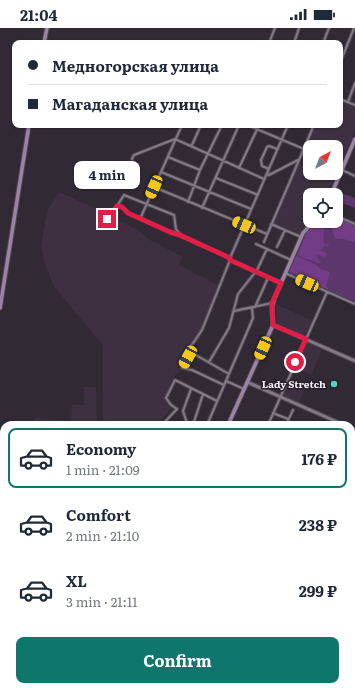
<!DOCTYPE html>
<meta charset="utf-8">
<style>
:root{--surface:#fff;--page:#f6f6f7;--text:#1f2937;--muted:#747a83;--line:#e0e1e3;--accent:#0f766e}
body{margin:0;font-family:Literata,serif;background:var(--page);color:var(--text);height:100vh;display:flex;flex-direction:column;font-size:15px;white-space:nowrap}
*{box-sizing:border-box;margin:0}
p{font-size:13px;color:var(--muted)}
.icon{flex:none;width:22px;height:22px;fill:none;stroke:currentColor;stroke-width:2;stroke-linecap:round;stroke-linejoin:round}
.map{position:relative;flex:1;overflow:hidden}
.drawer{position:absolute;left:0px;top:393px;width:355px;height:270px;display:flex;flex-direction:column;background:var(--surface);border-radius:12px 12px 0 0;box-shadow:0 1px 3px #0004}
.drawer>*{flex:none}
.banner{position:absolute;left:12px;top:12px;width:331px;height:88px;border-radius:8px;box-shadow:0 1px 3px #0004;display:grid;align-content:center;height:88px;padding:0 16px;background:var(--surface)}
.needle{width:26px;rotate:42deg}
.tools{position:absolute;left:303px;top:112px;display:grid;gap:8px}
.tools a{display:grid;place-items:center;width:40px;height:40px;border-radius:8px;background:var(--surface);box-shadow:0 1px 3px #0004;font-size:20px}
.end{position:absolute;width:18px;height:18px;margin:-9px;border:5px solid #e11d48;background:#fff;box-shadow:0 0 0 2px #fff}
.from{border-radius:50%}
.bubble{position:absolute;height:28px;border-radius:8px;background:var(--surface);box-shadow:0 1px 3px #0004;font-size:13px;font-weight:700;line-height:28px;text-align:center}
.car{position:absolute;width:12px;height:24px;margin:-12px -6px;border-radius:5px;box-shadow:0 0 3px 1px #0007;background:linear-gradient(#f5c518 24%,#345 0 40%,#f5c518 0 76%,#345 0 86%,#f5c518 0)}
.banner b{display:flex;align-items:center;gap:14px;height:38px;font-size:15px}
.banner b+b{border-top:1px solid var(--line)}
.banner i{width:10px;height:10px;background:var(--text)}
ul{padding:7px 0 0;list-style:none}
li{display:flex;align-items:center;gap:12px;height:60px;margin:0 8px 6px;padding:0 8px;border:2px solid transparent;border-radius:8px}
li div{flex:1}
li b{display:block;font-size:15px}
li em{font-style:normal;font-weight:700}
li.active{border-color:var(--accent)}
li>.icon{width:36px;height:36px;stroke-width:1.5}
.action{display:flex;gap:8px;margin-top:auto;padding:8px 16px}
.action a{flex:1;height:46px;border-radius:8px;background:var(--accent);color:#fff;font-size:16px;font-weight:700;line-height:46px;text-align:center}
.status{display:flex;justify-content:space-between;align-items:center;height:28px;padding:0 20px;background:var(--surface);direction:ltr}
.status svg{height:11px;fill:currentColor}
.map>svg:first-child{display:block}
</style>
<div class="status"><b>21:04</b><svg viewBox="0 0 49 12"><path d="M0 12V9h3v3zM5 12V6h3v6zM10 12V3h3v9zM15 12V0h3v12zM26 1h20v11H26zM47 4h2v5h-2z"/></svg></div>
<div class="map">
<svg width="355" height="663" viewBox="0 0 355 663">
<rect width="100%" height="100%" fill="#312934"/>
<!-- built -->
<path fill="#3c3041" d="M340,73L355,79V103L327,167H310V193L303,200L300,207L274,196L299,135L305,137L310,127V145H336V119H313L314,117L308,115L316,97H340Z
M59,164L110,187L137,202L150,212L183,229L179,237L218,257L200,304L190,318L187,329L181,339V341L179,345L176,346L164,371L171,381L157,397H103V317L54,259L44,233L41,218L47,183Z
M276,276L313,293L305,309L277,296Z
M306,314L322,322L311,347L295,340Z
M289,352L306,359L299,375L283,367Z
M84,359H96L97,397H24L36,390L71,393L72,377H84Z"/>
<!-- green -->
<path fill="#5d376c" d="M340,165L355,170V180L337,173V168Z
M336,189L355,197V274L289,244L308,201L317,193H336Z
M8,659H82L101,663H0V660Z
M273,659H310L315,663H272Z"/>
<!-- forest -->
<path fill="#723d86" d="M336,189L355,197V214L343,211H336L333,205L331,197L326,194L323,199L324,201L323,215L329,216L328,219L325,218L320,222L326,225L327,227L325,229L318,227L317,229L321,235H318L297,227L308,201L317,193H336Z
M296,228L317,237L319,240L330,244L326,258L328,260V262L289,244Z"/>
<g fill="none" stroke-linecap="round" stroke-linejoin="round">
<defs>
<path id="minor" d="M269,15L275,0
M294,15L299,0
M323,15L329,0
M340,35L354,0
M340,71L355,77
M348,74L355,55
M247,97L304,121
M192,117L201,97
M168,129L200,142
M132,131L134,127L175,111L264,151
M239,140L259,97
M269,141L262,138L261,132L267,119L269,118L277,121
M342,142L355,148
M161,144L251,181
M267,146L269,147L298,132
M216,150L258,167
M149,157L267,206
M188,174L200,142L222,97
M117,178L124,167L174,187L176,201L180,206
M202,180L239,97
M336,188L355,196
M140,191L182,97
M271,196L301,209
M108,198L106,193L117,178L122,179L128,185L230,230V232L281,255
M264,214L314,97
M256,216L291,232
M277,219L285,202
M230,230L288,97
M285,245L355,276
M255,279L268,250
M234,283L272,275
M189,323L229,346
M209,334L229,300L238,266L257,242L267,221
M226,353L244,361
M224,357L192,342L182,340L188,329L191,318L202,302L230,232
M273,385L288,391
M162,397L177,381L171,377L166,370L175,352L217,373
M186,397L187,395L183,383L191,361
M193,397L203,366
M199,397H207
M207,397L253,290L252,280
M268,397L327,264
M286,397L293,382
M351,506L355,502
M351,536L355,533
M351,538L355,543
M351,561L355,558
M351,571L355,572
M351,594L355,596
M90,659L105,663
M0,660L4,659"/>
<path id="tertiary" d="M273,297L355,333
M247,354L344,397
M351,400L355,402"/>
<path id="secondary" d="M44,15L47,0
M331,167L355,111
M0,280L29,97
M228,397L273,297L272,279L275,269L303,205L314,193
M0,527L4,529
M351,637L355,639
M180,663L181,659"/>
<path id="primary" d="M351,413L355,404
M351,421L355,412
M351,464L355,468"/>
</defs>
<!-- minor casing -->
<use href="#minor" stroke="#4e4751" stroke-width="4"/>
<!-- tertiary casing -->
<use href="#tertiary" stroke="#4e4751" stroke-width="5"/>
<!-- secondary casing -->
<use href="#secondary" stroke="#4e4751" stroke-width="5.5"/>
<!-- primary casing -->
<use href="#primary" stroke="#4e4751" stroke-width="6"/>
<!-- minor -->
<use href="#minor" stroke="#827886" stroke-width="2"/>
<!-- tertiary -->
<use href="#tertiary" stroke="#827886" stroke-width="3"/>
<!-- secondary -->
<use href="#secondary" stroke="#9b83a5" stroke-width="3.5"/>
<!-- primary -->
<use href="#primary" stroke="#b48fc4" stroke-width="4"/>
<!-- tram -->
<path stroke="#d8d2da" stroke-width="1" d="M351,419L355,409
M351,466L355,471"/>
<!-- rail -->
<path stroke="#d8d2da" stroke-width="1" stroke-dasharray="6 3" stroke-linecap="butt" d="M0,578L4,577
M0,629L4,625
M340,659L345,663"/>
</g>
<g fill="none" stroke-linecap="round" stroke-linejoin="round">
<!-- route -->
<path stroke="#e11d48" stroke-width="5" d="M107,191L117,178L122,179L128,185L170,204L180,207L230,230V232L281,255L272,275L273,297L306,311L295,334"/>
</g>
<!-- markers -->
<circle fill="#58cec0" stroke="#271f2a" stroke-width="1.5" cx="334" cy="356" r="4"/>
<g text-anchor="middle" stroke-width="3" stroke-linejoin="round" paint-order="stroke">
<!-- poi labels -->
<g font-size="10" font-weight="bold" fill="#f6f0f8" stroke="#271f2a" text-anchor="end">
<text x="326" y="360">Lady Stretch</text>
</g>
</g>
</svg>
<div class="tools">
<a><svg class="needle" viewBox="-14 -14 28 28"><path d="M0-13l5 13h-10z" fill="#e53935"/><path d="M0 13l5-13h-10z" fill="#747a83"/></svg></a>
<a><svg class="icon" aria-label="locate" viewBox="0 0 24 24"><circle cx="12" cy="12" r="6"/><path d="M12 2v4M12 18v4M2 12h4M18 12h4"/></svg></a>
</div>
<i class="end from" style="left:295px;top:334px"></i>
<i class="end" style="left:107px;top:191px"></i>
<div class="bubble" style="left:74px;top:133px;width:66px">4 min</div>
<i class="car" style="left:154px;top:159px;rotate:204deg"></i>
<i class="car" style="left:244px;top:197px;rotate:293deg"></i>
<i class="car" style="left:307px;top:255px;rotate:294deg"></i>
<i class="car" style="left:263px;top:320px;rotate:204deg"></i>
<i class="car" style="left:188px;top:329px;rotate:209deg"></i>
<div class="banner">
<b><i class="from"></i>Медногорская улица</b>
<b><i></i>Магаданская улица</b>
</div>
<section class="drawer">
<ul>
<li class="active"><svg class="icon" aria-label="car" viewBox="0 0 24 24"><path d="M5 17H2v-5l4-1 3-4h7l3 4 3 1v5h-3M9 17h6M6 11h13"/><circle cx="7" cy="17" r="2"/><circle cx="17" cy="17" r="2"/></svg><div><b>Economy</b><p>1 min · 21:09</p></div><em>176 ₽</em></li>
<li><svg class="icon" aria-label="car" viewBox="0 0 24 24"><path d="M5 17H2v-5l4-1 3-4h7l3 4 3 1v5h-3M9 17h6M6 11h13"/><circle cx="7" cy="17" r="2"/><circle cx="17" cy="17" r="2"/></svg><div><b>Comfort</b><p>2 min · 21:10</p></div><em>238 ₽</em></li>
<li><svg class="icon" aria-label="car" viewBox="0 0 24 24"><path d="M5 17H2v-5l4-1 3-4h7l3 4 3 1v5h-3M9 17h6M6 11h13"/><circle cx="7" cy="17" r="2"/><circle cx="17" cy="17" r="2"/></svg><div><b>XL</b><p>3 min · 21:11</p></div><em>299 ₽</em></li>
</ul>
<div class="action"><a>Confirm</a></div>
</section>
</div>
